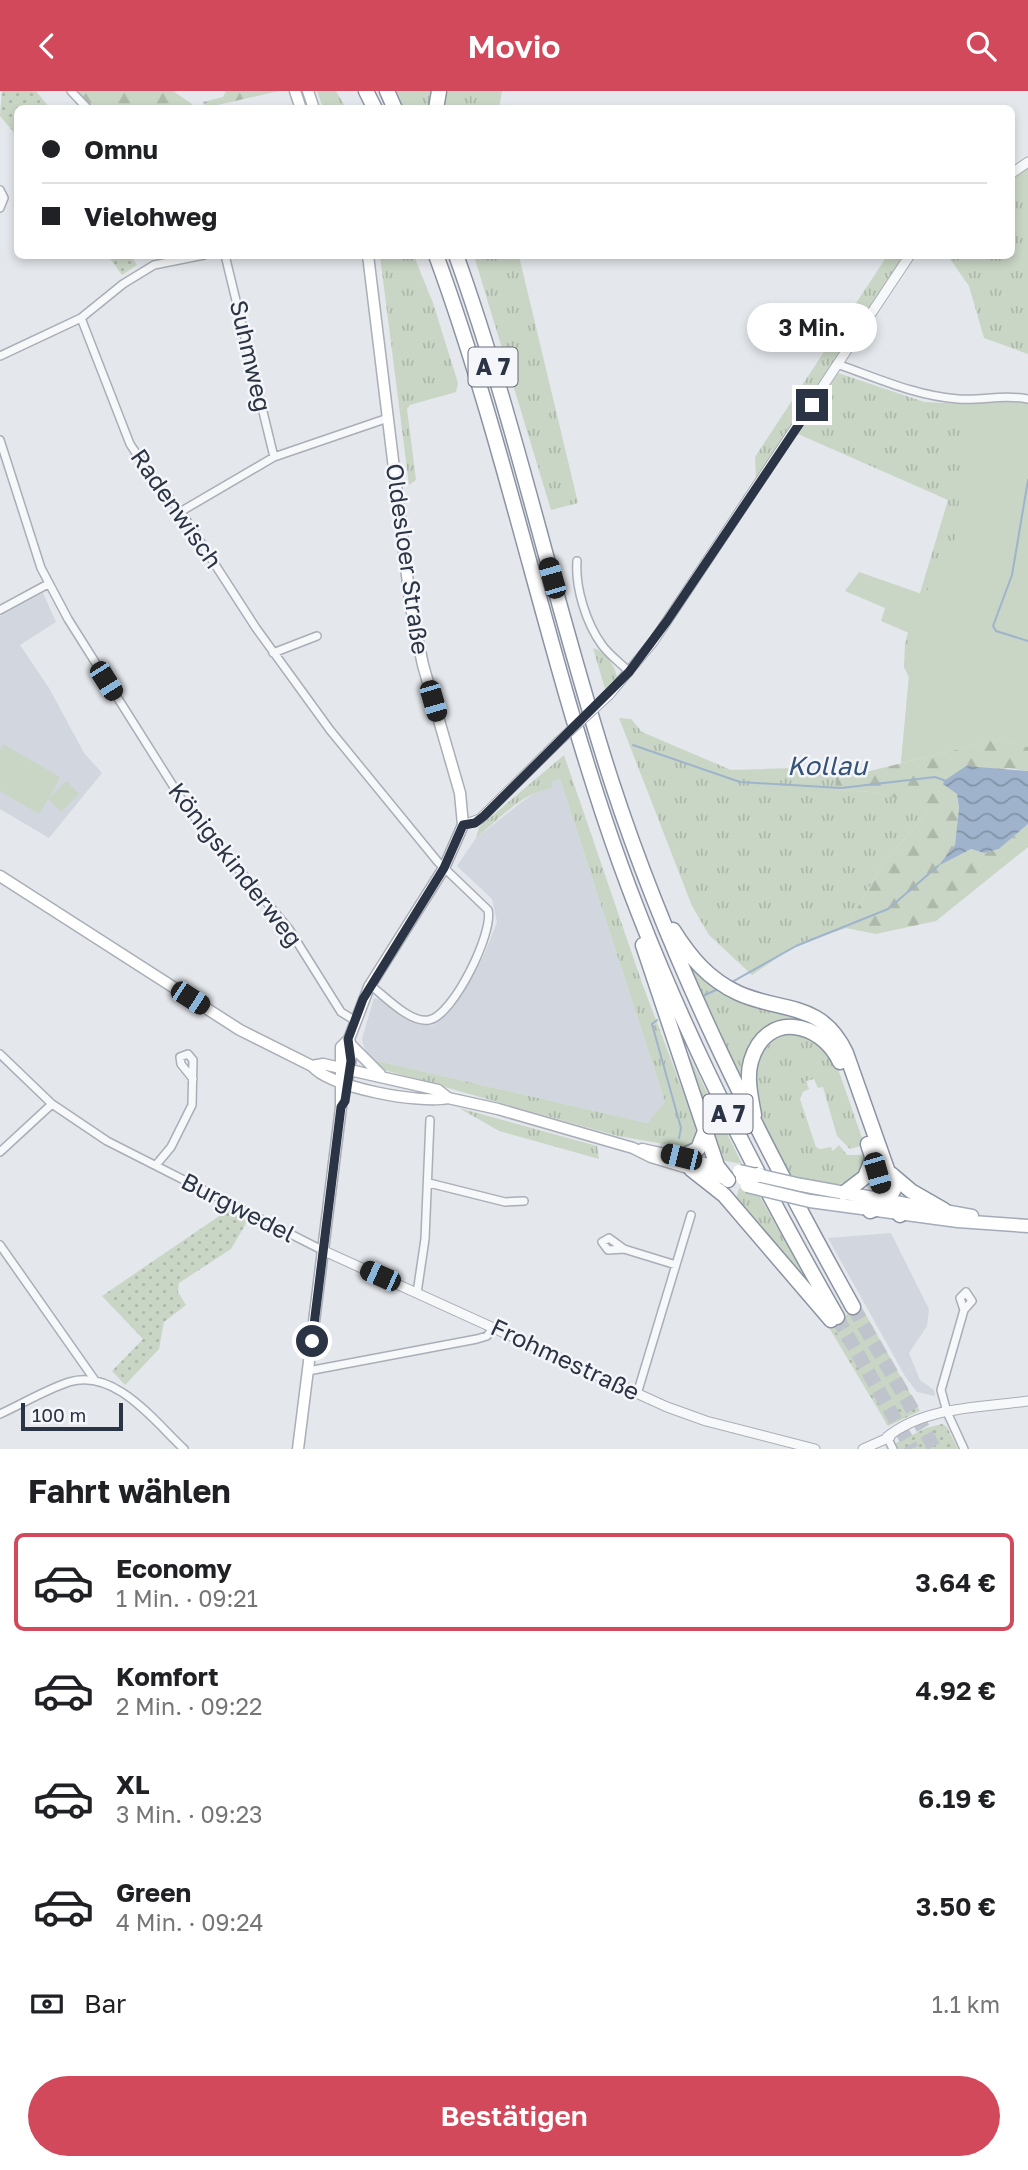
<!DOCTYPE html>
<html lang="de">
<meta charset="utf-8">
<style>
:root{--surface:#fff;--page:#f2f2f2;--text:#202124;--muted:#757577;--line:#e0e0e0;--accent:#d1495b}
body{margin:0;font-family:"Golos Text",sans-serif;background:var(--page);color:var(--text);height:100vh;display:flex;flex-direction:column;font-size:26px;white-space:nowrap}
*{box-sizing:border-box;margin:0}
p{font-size:23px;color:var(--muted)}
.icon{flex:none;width:38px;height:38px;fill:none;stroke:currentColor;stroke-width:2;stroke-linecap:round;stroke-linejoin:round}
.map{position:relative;height:1358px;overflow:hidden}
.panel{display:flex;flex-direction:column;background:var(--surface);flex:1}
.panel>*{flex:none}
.guide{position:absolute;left:14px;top:14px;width:1001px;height:154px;border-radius:10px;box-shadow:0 4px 10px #0003;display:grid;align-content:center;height:154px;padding:0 28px;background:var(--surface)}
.scale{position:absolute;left:21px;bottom:18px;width:102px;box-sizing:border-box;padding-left:7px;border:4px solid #2b3445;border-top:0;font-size:19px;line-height:24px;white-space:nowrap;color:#2b3445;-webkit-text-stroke:5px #f4f6f9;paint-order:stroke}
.end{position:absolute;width:32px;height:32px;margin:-16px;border:9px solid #2b3445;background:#fff;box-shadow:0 0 0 4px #fff}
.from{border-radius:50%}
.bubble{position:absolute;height:49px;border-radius:24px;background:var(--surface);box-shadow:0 4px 10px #0003;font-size:23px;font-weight:600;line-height:49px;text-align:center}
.car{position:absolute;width:21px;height:42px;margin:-21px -10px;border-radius:9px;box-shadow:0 0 5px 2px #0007;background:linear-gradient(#222 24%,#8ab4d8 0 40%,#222 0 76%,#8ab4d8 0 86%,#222 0)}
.guide b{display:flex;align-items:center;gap:24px;height:66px;font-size:26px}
.guide b+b{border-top:2px solid var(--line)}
.guide i{width:18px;height:18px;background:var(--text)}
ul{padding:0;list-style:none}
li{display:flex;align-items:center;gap:21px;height:98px;margin:0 14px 10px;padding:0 14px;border:4px solid transparent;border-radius:10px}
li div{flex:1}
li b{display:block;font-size:26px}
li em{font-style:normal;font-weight:600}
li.selected{border-color:var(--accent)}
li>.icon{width:63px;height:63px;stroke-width:1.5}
h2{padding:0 28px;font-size:32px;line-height:84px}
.pay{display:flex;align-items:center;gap:18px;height:77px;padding:0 28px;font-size:26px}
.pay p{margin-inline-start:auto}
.action{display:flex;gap:14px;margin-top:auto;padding:14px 28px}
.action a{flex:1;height:80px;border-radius:42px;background:var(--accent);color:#fff;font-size:28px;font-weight:600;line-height:80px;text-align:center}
header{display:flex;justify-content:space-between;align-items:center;height:91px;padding:0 28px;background:var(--accent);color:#fff;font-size:32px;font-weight:600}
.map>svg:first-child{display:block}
</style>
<header><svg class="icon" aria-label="back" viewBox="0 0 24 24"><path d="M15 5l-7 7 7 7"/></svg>Movio<svg class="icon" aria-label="search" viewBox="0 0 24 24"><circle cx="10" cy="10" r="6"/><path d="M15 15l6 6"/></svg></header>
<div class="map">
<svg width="1028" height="1358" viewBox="0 0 1028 1358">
<defs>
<pattern id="grass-tufts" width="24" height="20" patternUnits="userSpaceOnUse" patternTransform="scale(1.75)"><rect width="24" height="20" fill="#c9d6c5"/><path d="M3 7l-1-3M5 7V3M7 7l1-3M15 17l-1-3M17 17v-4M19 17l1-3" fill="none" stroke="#adb8ab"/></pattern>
<pattern id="forest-firs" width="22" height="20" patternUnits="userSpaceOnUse" patternTransform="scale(1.75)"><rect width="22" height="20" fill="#c9d6c5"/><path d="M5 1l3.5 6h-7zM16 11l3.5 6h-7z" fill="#adb8ab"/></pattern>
<pattern id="park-dots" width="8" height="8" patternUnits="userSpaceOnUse" patternTransform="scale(1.75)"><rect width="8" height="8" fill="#c9d6c5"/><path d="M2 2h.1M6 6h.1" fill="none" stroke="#adb8ab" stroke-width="1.8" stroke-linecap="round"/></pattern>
<pattern id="water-waves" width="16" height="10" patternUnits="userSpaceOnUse" patternTransform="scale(1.75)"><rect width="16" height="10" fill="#9fb4cc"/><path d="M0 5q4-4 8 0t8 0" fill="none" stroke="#8293a7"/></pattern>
</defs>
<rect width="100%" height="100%" fill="#e4e7ec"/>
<!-- built -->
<path fill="#d2d6de" d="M43,502L56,531L20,554L49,597L84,662L102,682L49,747L0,718V525Z
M560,688L665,1011L647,1032L373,969L365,960L362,948L374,907L382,909L413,931L432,935L462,904L484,864L497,831L492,808L457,775L476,747L523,710L541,698L552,697L551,691Z
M891,1142L929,1218L927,1235L909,1262L920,1289L934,1299L935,1305L917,1301L905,1285L828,1147Z"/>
<!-- grass -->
<path fill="url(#grass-tufts)" d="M317,0H336L346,17H323Z
M396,0H435L432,17H404Z
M447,0H502L499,17H443Z
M1028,76V263L984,247L969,195L948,165L1012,164V87Z
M380,165H414L433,212L458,292L456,301L410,314L407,318L416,389L409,394Z
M474,165H519L578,412L551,419Z
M887,165H904L756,390L755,366Z
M838,282L924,311L967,313L1008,306L1028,313V656L999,648L901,672L909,586L904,576L905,552L948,409L798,343Z
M593,557C604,560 615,574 617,586L605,598Z
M619,627L631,628L642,641L731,679L791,677L836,683L835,699L872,701L928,714V720L882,774L846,837L796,854L752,884L709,844L692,815Z
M564,664L642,892L696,1035L695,1050L687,1057L618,1045L381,978L373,969L647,1032L665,1011L560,688L552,691V697C523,701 498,729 476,747L479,736Z
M683,862L692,873L806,929L788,928L765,938L747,1004Z
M787,942L812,945L836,972L862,1047L860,1055L850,1058L837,1045L823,996L818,997L814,988L806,990L809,998L803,1001L800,1008L816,1056L820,1058L831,1056L833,1060L839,1054L847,1064H867L862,1083C837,1100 820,1093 792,1085C766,1042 723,973 787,942Z
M679,944L742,1073L721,1069Z
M459,1017L597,1055L599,1068L499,1040Z
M739,1097L759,1104L818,1208L736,1108Z"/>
<!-- forest -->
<path fill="url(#forest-firs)" d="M78,0H173L192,13L193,17H93Z
M226,0H279L204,17L203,11L223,6Z
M999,648L1028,656V680L1008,677L944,693L957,703L959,717L955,755L940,773L971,758L984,762L999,758L1028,733V756L936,830L876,843L846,837L882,774L928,720V715L872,701L835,699L836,683L866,681Z"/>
<!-- park -->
<path fill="url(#park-dots)" d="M2,0H36L50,17L18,18L17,45L0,25Z
M108,165H131L137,174L122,184Z
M228,1119L248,1129L231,1158L179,1192L178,1201L186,1214L164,1231L159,1258L125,1294L112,1280L143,1248L102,1205Z
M861,1215L920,1320L888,1335L828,1235Z
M942,1333L947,1336L958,1358H897L894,1353L926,1337Z"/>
<!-- garden -->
<path fill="#c9d6c5" d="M1008,306L1028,313V656L999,648L901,672L909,586L904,576L909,542L881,530L885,517L845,500L859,481L925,504L956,445L967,313Z
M3,653L60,686L49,707L67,690L79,703L61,721L48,708L39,723L0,700V659Z
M861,1217L912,1309L886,1324L878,1308L892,1300L876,1307L862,1280L876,1272L860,1279L845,1251L862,1240L844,1250L830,1235Z"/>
<!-- water -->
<path fill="url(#water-waves)" d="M966,675L1028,680V733L999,758L984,762L971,758L938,775L955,754L959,717L957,703L943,693L944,690Z"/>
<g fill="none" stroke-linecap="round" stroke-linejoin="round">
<!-- stream -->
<path stroke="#9fb4cc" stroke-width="2" d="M1028,389L1012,484L993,535L996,540L1028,550
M633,654L740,691L841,697L935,686L946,690
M732,891L796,855L888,818L938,775
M703,905L718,898
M657,929L652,933L681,1037L679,1047"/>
<!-- motorway-tunnel -->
<path stroke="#bfc3cb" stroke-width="14" stroke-dasharray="14 7" stroke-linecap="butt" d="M853,1216L935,1358
M837,1226L912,1358"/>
<defs>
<path id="minor" d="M71,0L88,18
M0,99L4,107L0,117
M225,164L274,366
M81,227L130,353L146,377L185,427L256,537L330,639L438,771L488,819C494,841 453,925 429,929C409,932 385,905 370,894
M0,265L81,227L123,193L154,174L204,164
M837,273C877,287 916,305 958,308C982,310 1003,303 1028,308
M0,349L41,477L68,528L187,717L289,838L341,921L354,929
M180,421L274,366L388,327
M577,470C575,496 586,532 602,554C609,564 621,572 629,581
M0,519L48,493
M273,562L317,545
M0,963L52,1013L107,1050L322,1159
M0,1061L52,1013
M156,1074L171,1056L192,1014L193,969L188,963L180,966L181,973L193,988
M429,1092L505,1111L524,1110
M0,1154L94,1288
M624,1158L608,1159L602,1151L609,1147L624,1158L676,1174
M417,1202L425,1148L430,1029
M308,1280L477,1248L487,1245L493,1237
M637,1303L691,1124
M0,1323C22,1313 45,1299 69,1291C115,1277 154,1330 184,1358
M887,1346L893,1358
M964,1358L947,1321L941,1299L964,1219L960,1207L966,1201L972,1210L964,1219"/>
<path id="tertiary" d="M1012,82L1028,71
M609,604L653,551L910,164
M463,734L480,728L558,651
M322,1159L667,1316L706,1330L815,1358
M887,1346C925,1315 981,1317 1028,1310
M863,1358L890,1346"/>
<path id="secondary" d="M295,0L301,18
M308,0L314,18
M0,785L240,939L312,975C331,997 420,1013 448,1007
M352,955L380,983
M312,975L323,973L438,999L448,1007L498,1018L633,1057L651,1066L728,1089
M348,986L352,959L349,948
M642,1058L717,1075
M298,1358L341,1016V956L349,948L369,896L444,777L463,734L460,702L423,574L411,517L368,164"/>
<path id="primary" d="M801,1094L972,1125
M810,1110L958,1130L1028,1135"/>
<path id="motorway" d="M366,0L375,18
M387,0L395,18
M436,18L439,0
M436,164C503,347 542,539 603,723C661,899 745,1065 837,1226
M456,164C518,337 555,517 612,692C672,876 759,1047 853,1216
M673,839C690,866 708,888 738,902C782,922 821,909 846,962L894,1098L885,1114L870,1120
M643,854L717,1075L728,1089
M754,1024C751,1007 746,987 751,970C766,919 821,930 840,971
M868,1053L884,1103L900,1124
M681,1066L698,1058L705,1040
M691,1078L724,1104L831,1229
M891,1083L911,1100L944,1119
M844,1102L865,1086L873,1066"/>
</defs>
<!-- minor casing -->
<use href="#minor" stroke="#a9aeb7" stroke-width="10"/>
<!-- tertiary casing -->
<use href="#tertiary" stroke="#a9aeb7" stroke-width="11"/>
<!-- secondary casing -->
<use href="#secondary" stroke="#a9aeb7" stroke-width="13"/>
<!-- primary casing -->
<use href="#primary" stroke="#a3abb8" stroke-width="15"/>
<!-- motorway casing -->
<use href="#motorway" stroke="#8b94a3" stroke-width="17"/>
<!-- minor -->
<use href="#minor" stroke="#f7f8fa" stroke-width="7"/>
<!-- tertiary -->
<use href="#tertiary" stroke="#f7f8fa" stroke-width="9"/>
<!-- secondary -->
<use href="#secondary" stroke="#fff" stroke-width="10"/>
<!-- primary -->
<use href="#primary" stroke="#fff" stroke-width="12"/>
<!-- motorway -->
<use href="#motorway" stroke="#fff" stroke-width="14"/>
<defs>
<path id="tertiary-bridge" d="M558,651L609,604"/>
<path id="primary-bridge" d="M739,1080L801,1094
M747,1095L810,1110"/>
<path id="motorway-bridge" d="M743,1087L759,1084"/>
</defs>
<!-- tertiary-bridge casing -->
<use href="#tertiary-bridge" stroke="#a9aeb7" stroke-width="11" stroke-linecap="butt"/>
<!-- primary-bridge casing -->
<use href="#primary-bridge" stroke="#a3abb8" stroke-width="15" stroke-linecap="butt"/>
<!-- motorway-bridge casing -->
<use href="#motorway-bridge" stroke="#8b94a3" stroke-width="17" stroke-linecap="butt"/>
<!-- tertiary-bridge -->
<use href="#tertiary-bridge" stroke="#f7f8fa" stroke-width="9"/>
<!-- primary-bridge -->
<use href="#primary-bridge" stroke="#fff" stroke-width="12"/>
<!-- motorway-bridge -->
<use href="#motorway-bridge" stroke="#fff" stroke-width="14"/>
</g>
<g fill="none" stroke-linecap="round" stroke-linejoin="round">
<!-- route -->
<path stroke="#2b3445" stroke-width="9" d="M312,1250L341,1016L345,1010L351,970L348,948L363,908L444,777L463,734L475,732L484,725L629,581L667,530L812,314"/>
</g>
<g text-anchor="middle" stroke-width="5" stroke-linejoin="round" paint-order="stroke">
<!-- shield labels -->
<g fill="#f4f6f9" stroke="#676e7b" stroke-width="2">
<rect x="468.5" y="256.5" width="49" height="39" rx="5"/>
<rect x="703.5" y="1003.5" width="49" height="39" rx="5"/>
</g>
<g font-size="23" font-weight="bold" fill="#2b3445">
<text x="493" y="284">A 7</text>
<text x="728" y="1031">A 7</text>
</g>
<!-- street labels -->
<g font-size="24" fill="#2b3445" stroke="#f4f6f9">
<text transform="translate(250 265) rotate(77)" y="8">Suhmweg</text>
<text transform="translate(176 418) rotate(55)" y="8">Radenwisch</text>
<text transform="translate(407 468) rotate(82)" y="8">Oldesloer Straße</text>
<text transform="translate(235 774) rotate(52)" y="8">Königskinderweg</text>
<text transform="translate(238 1117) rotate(27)" y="8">Burgwedel</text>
<text transform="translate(565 1269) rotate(25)" y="8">Frohmestraße</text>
</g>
<!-- water labels -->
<g font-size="26" font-style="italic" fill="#34527a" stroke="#f4f6f9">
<text x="827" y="684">Kollau</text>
</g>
</g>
</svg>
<div class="scale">100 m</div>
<i class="end from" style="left:312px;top:1250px"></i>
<i class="end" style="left:812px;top:314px"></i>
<div class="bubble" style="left:747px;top:212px;width:130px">3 Min.</div>
<i class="car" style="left:552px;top:487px;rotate:344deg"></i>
<i class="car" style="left:106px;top:590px;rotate:148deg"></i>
<i class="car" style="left:433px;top:610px;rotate:164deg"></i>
<i class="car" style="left:190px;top:907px;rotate:123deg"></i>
<i class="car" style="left:681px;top:1066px;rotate:284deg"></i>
<i class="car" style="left:877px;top:1082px;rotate:164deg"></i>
<i class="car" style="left:380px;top:1185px;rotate:294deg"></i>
<div class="guide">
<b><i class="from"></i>Omnu</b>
<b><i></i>Vielohweg</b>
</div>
</div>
<section class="panel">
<h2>Fahrt wählen</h2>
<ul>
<li class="selected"><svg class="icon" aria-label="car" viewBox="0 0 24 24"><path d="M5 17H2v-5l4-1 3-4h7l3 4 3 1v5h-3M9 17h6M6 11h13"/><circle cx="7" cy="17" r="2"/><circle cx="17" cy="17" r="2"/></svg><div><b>Economy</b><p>1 Min. · 09:21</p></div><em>3.64 €</em></li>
<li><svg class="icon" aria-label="car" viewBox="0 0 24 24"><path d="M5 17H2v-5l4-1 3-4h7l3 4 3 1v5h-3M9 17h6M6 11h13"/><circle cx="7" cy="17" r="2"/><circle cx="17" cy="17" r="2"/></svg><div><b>Komfort</b><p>2 Min. · 09:22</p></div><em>4.92 €</em></li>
<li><svg class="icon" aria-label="car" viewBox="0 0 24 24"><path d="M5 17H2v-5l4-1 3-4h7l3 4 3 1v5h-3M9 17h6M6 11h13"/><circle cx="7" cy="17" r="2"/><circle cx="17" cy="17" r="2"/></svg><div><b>XL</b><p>3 Min. · 09:23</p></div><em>6.19 €</em></li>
<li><svg class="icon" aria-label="car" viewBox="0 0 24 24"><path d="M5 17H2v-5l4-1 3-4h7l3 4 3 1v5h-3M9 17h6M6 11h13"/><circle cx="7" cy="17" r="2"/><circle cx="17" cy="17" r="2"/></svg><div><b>Green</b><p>4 Min. · 09:24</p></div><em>3.50 €</em></li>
</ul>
<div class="pay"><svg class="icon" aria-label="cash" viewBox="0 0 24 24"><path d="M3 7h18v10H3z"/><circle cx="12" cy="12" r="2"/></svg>Bar<p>1.1 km</p></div>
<div class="action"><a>Bestätigen</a></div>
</section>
